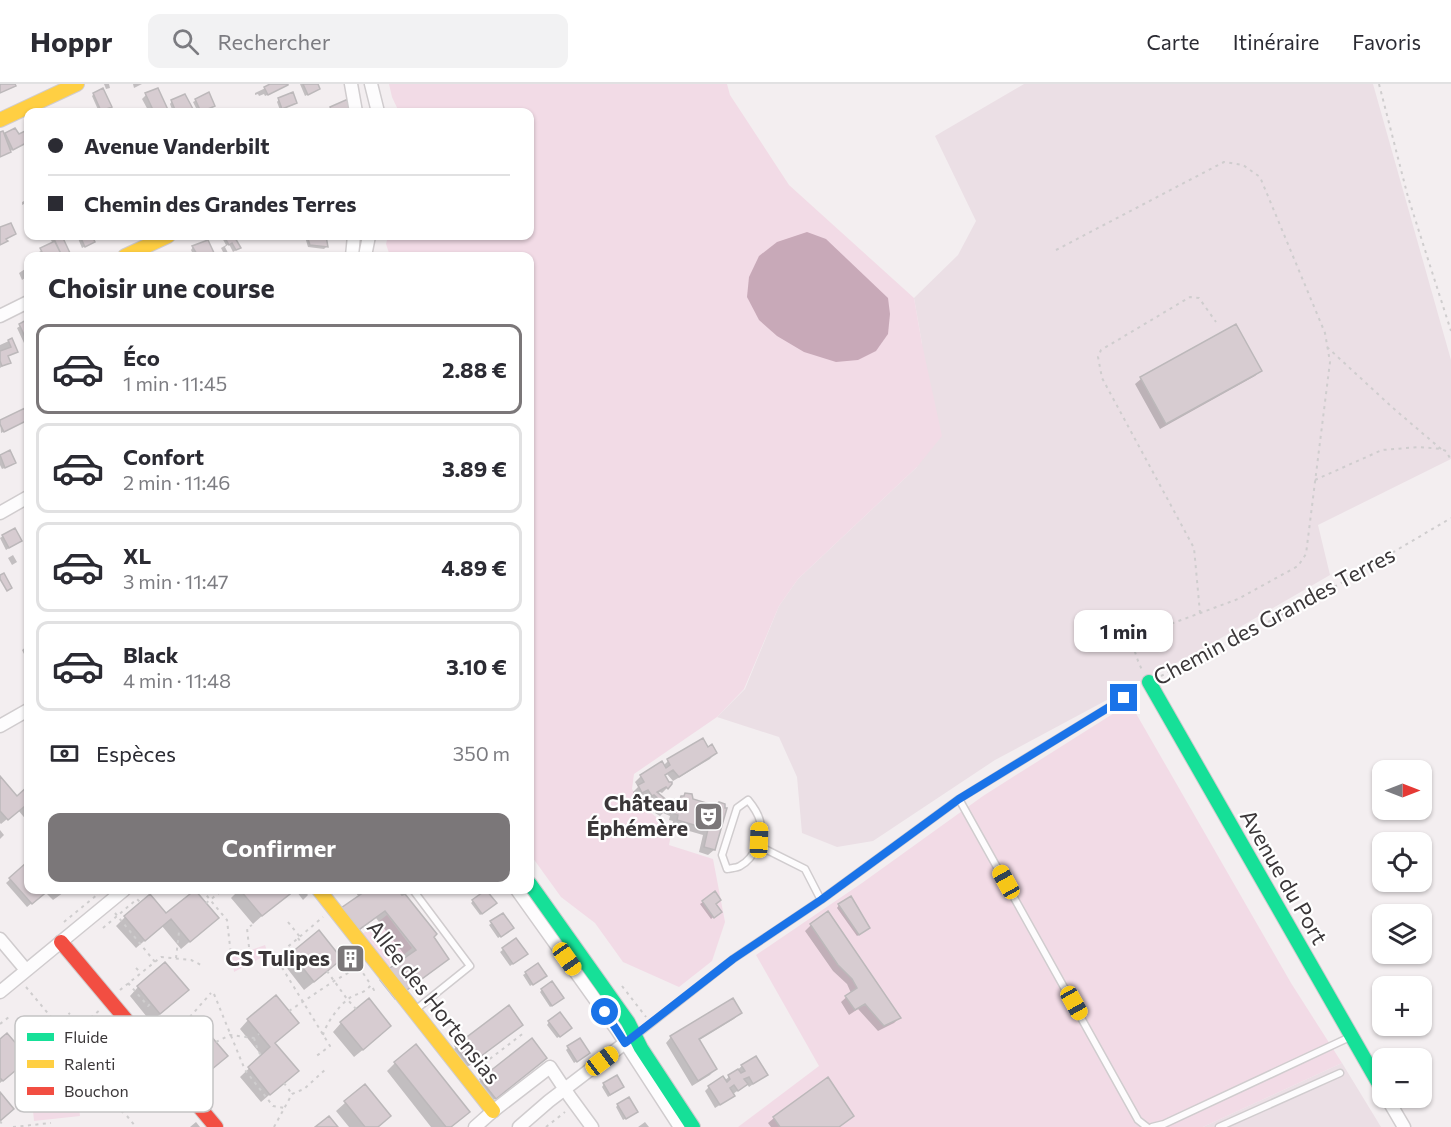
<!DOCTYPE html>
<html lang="fr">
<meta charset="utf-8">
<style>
:root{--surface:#fff;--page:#f2f2f3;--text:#2b2b33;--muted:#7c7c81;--line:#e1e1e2;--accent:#7b7779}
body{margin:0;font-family:Commissioner,sans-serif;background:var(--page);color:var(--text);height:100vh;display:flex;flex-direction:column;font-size:22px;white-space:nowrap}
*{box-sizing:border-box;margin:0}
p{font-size:20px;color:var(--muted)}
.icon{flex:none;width:33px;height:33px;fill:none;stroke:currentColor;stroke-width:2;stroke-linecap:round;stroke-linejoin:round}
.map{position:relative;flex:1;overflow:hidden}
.side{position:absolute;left:24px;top:168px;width:510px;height:642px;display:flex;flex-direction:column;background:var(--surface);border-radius:12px;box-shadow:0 2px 4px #0004}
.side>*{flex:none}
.banner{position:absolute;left:24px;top:24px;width:510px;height:132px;border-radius:12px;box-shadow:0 2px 4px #0004;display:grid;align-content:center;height:132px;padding:0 24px;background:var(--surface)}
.needle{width:39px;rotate:90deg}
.tools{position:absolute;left:1372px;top:676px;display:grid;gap:12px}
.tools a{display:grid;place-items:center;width:60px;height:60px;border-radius:12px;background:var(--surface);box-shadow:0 2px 4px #0004;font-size:30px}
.end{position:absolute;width:27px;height:27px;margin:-14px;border:8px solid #1a73e8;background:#fff;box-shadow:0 0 0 3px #fff}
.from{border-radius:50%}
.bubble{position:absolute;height:42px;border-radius:12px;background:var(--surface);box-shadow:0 2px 4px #0004;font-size:20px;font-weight:700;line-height:42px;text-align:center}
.car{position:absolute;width:18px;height:36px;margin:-18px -9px;border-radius:8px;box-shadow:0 0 4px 2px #0007;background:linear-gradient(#f5c518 24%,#345 0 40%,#f5c518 0 76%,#345 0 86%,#f5c518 0)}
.banner b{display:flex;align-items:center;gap:21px;height:57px;font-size:22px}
.banner b+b{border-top:2px solid var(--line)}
.banner i{width:15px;height:15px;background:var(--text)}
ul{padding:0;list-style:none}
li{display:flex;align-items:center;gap:18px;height:90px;margin:0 12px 9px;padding:0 12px;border:3px solid var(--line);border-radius:12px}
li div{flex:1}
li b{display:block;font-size:22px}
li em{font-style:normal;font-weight:700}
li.selected{border-color:var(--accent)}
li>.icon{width:54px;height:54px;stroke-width:1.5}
h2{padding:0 24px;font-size:27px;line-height:72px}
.pay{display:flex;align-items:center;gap:15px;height:66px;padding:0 24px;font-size:22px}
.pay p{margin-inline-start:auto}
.action{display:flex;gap:12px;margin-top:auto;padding:12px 24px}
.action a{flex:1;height:69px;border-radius:12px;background:var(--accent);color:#fff;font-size:24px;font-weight:700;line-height:69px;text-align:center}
header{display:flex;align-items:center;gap:36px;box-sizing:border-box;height:84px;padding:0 30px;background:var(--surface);border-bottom:2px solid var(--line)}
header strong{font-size:28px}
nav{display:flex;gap:33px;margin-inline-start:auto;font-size:21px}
.search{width:420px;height:54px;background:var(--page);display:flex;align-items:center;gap:15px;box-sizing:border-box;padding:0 21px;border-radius:12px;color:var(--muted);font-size:22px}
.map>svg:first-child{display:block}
</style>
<header>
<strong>Hoppr</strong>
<div class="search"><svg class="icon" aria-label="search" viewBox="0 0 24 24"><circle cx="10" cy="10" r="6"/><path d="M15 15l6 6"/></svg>Rechercher</div>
<nav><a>Carte</a><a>Itinéraire</a><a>Favoris</a></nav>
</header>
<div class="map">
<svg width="1451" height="1043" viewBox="0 0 1451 1043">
<rect width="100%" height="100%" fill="#f3eef0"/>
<!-- built -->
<path fill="#ebdfe5" d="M1024,0H1373L1451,276V375L1318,441L1330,491L1202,565L995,676L873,757L837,763L802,749L797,693L779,653L717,633L745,605L779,522L798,495L917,383L922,260L914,214L958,171L976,137L935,52Z
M1342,979L1381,1043H1203Z"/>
<!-- green -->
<path fill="#f2dbe6" d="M389,0H727L730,11L789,101L914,214L922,260L942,352L917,383L798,495L779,522L744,605L717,633L634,690L632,705L643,723L672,745L669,761L713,775L725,838L712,877L679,903L623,878L595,839L561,813L530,770V172H390L386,160L388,152H530V28H399L392,13Z
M1130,619L1291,899L1342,979L1203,1043H738L819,982L756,871L862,799L983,712Z
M387,831L412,864L387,884L361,851Z
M265,861L268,870L234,888L232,873Z
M78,1012L80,1032L34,1037L32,1016Z"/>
<!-- water -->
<path fill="#c8a9b8" d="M807,148L826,155L888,214L890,230L888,250L876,267L858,276L836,278L804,268L777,252L759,236L747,213L749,193L759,172L777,158Z"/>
<!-- shadow -->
<path fill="#0003" d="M104,0H109L110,4L106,5Z
M133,0H142L134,4Z
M274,0L287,1L284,3L265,12L264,10L259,12L258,10L255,11V9Z
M300,0H316L318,5L305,12Z
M157,6L167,28H149L142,15L146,11Z
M94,10L110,22L99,28L92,12Z
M208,10L213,22L201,28H198L193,18Z
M279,15L295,18L293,21L280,26L277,18Z
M172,17L191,25L185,28H173L170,20Z
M0,50L3,52L6,50L18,52L28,57L0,73Z
M28,115V118L22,121V118Z
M49,152H61L68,169L66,172H41L39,168L53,160Z
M77,152H91L93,158L82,164Z
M221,152H232L239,164L233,168L229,160L225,163L229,171L226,172H225L221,164L226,161Z
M307,152H324L327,162L324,165L308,163L305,153Z
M193,163L213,171L211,172H194L191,166Z
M324,169L332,170V172H322Z
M28,183V192L22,196L19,189Z
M28,237V257L24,259L17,244Z
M11,256L16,267L6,273L9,278L0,284V261Z
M1260,287L1255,292L1160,345L1135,300L1141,295Z
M24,326L28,335L1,349L0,338Z
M10,368L12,381L2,385L0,381V373Z
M3,452L20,457L6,466L0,454Z
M13,471L17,478L12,481L8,474Z
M28,513V525L24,516Z
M28,561V578L22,566Z
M707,665L715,669L710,675L673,697L667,690L664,692L667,704L662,709L660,708L657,710L675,722L678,717L675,729L692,716L716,723L714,766L708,771L699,768L703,751L672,742L673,737L669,736L670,732L663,729L660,732L655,729L658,725L647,716H646L642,710L636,713L633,708L638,703L635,698L641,692L663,682L668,677Z
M0,694L17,714L28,704V738L18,726L1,740L0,739Z
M0,746L4,751L0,755Z
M27,780L28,782V806H67L53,816L45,808L27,823L6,799Z
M239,806H285L288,809L253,840L231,814Z
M300,806H304L308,811L303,816L297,808Z
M354,806H396L433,853L447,875L438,883L395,916L379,896L388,887L407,874L376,834L348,855L359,813Z
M473,817L493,821L480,831L471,819Z
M703,818L714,820L717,830L711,835L700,820Z
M839,821L866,846L857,852L837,824Z
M166,831L208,842L181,865L162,842L136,864L116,842L125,833Z
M502,831L509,847L498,854L489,841Z
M811,841L899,934L894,939L878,947L858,925L849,931L841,918L851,909L847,900L833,887L805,847Z
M319,848L332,884L304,906L283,879Z
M516,856L523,872L510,882L500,868Z
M526,889L542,894L530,902L523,891Z
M138,903L178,915L151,938L130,912Z
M542,906L560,916L550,923L540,908Z
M740,929L734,935L698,957L715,985L710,991L692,1002L666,959L671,953Z
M248,936L274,959L297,987L261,1018L240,993L262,972L240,945Z
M549,938L568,947L557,954L547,941Z
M341,939L381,951L354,973L333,948Z
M516,946L463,986L450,969L456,963Z
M0,956L24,972L76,978L110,995L83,1017L60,988L37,1007L18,984L0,999Z
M568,964L586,971L574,979L566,966Z
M178,968L217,980L191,1003L169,976Z
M395,979L451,1043H431L387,987Z
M540,979L490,1019L476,1002L481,996Z
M742,982L766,991L749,1003L747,1000L733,1010L729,1015L715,1024L705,1007L709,1003L724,997Z
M604,1000L623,1003L608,1013L602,1003Z
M364,1002L378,1043H349L336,1027Z
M618,1021L634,1030L623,1036L616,1023Z
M852,1032L839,1043H771L768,1039L774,1034Z
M196,1038L200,1043H190Z
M645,1038L649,1043H638Z"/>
<!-- building -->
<path fill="#d7ccd1" stroke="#bcb8ba" stroke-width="1.5" d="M0,0H15L16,2L0,9Z
M270,0H288V1L268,11L264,3Z
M303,0H318L320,5L308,11Z
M103,4L112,23L101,27L93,9Z
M158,4L169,28H154L145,9Z
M209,8L215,22L201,28L195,15Z
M293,8L297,19L282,25L278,14Z
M185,10L193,25L185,28H176L171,16Z
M348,15L350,24L348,25L350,28H332L330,23Z
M15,44L19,50L25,47L28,58L13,66L5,49Z
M3,47L11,68L0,73V48Z
M11,139L16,150L6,155L8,157L0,161V143Z
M52,152H62L70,169L62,172Z
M80,152H92L95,158L85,163Z
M224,152H234L241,164L236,166L232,159L229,161Z
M307,152H326L328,163L310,161Z
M208,156L215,171L212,172H198L192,162Z
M55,157L62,172H44L40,164Z
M28,235V257H27L19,240Z
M1236,240L1262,287L1166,340L1140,293Z
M12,254L18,268L8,272L11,279L2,282L0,277V267L11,263L8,256Z
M25,324L28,332V336L4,348L0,340V336Z
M10,366L16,379L5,384L0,371Z
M15,444L22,457L9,464L2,451Z
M4,489L12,504L7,507L0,495V491Z
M703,654L708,663L712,660L717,669L679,693L673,686L665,691L669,698H672V700L668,705L666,703L657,708L669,718L678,722L681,712H684L685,709L692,710L693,715L716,722L719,718L725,720V724H727L715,766L704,763L708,745L677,736L678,731L674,730L675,726L669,724L666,728L660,723L663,719L654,711L652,712L648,706L642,709L638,701L644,698L640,691L662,677L666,684L670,681L667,675Z
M0,692L17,712L28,702V726L25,722L8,736L0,727Z
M27,778L28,806H49L32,820L9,794Z
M195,806L219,834L190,858L171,835L145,857L124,832L150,810L166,829Z
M240,806H287L290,810L262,832Z
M367,806H398L402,811L405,810L437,850L434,853L449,875L404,908L387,886L416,866L385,827L357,847L341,824Z
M486,806L497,819L482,830L472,816Z
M715,807L721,816L716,820L722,828L714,834L702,817Z
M851,812L870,844L859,851L838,820Z
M828,827L901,934L884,942L865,920L855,926L845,912L857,904L852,895L838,881L810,840Z
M503,829L514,844L501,853L490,837Z
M319,846L342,875L314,898L291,869Z
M516,854L528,870L513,880L502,864Z
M165,878L189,906L160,930L137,902Z
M538,879L547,892L533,901L525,888Z
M552,897L564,914L552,922L541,905Z
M276,911L299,939L275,959L299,987L270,1011L248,983L270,963L247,935Z
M369,914L391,942L363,966L340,938Z
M733,914L742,929L699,955L717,985L698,997L670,952Z
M509,921L523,941L469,981L455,962Z
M560,928L572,944L560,953L548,937Z
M204,944L228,972L200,995L176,967Z
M53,947L76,975L97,958L121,986L93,1009L69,981L47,999L28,976L3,997L0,994V955L7,949L25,970Z
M532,954L547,974L496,1015L480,995Z
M580,954L590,969L577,978L567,962Z
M416,960L470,1028L451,1043H446L394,978Z
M756,972L768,991L753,1000L749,993L744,995L748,1000L738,1007L734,1001L730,1004L735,1012L720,1021L708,1002L723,992L727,998L730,995L728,991L738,985L741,989L745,987L741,981Z
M617,991L624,1003L610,1011L603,999Z
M828,993L854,1032L839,1043H780L773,1033Z
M365,1000L391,1032L378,1043H365L344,1017Z
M0,1008L14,1025L0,1037Z
M629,1013L638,1028L626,1035L617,1020Z
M329,1032L338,1043H315Z"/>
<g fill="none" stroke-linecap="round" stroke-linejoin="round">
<defs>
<path id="lane" d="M959,715L1138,1036L1147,1043
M748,716C753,722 758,729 760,737C763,753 755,774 740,782C737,784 731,784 727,785L722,771L737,724Z
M757,761L805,785L821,816
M413,806L470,882L414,927
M635,952L733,875L821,816L959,715L1124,614
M1152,1043L1164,1040L1350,953
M1219,1043L1340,989"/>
<path id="street" d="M351,0L356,28
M371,0L378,28
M352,172L354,152
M365,172L369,152
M0,232L28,218
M0,429L28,413
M0,642L28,626
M517,806L617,946L680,1043
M0,855L26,886
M0,908L124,806
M1387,1014L1404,1043
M475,1043L493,1027L550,983L570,1013L592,1043
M519,1043L549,1017L625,959"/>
<path id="fast" d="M1149,598L1383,1007
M530,800L628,938L641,964L693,1043"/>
<path id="slow" d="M0,36L77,0
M125,172L168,152
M319,806L493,1027"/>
<path id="jam" d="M61,858L216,1043"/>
</defs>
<!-- lane casing -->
<use href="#lane" stroke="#d0ccce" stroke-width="9"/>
<!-- street casing -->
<use href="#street" stroke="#d0ccce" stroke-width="15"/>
<!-- fast casing -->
<use href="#fast" stroke="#d0ccce" stroke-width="16"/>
<!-- slow casing -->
<use href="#slow" stroke="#d0ccce" stroke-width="16"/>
<!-- jam casing -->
<use href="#jam" stroke="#d0ccce" stroke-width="16"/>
<!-- path -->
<path stroke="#cfcdce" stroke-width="2" stroke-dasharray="3 4.5" stroke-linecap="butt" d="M1379,0L1408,113L1451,247
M1056,166L1224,78L1243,81L1260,93L1325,249L1330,278L1306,470L1298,482L1238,515L1130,555
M1327,263L1393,324L1441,365
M1315,396L1382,366L1419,363L1441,365L1446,367L1451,376
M1200,529L1194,464L1102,294L1098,273L1101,266L1190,213L1199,214L1216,238
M1123,532L1138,577L1142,586
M1161,592L1319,512L1451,434
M202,806L227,836L231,871
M226,807L227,806
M206,819L223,806
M115,829L155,878
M64,838L103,806
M288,838L300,853
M103,844L137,815L140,818
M298,854L302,860
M249,863L247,844L252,841
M277,872L323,833
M176,874L179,848L180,845
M278,877L330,962L315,973
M359,883L371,901
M136,884L141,889
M327,887L347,915L356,925
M128,899L148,922L151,919
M622,902L646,933
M26,903L82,970
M120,906L161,873L191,876L203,882
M214,910L245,986L273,1022L284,1024
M289,927L334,897L360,882
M0,940L9,933H12
M57,940L70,929
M323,951C326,940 338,923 347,916C356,908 362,912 371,901L374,906L377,904
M254,954L258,967L261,971
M62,958L101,925
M216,958L230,951L254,954L259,950
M165,961L211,909
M478,984L525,948
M107,997L123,1026
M284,999L292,1010
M122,1029L130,1015L157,992
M127,1032L136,1043
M0,1037L4,1043
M13,1043L51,1039
M274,1043L292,1010L304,1005L326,985
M546,1043L565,1028"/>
<!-- lane -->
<use href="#lane" stroke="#fdfcfd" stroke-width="6"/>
<!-- street -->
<use href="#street" stroke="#fdfcfd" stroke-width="12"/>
<!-- fast -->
<use href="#fast" stroke="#16e098" stroke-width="14"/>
<!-- slow -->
<use href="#slow" stroke="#ffcf43" stroke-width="14"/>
<!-- jam -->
<use href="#jam" stroke="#f24e42" stroke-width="14"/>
</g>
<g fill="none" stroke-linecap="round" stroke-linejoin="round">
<!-- route -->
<path stroke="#1a73e8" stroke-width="8" d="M605,928L625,959L733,875L821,816L959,715L1124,614"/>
</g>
<!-- icons -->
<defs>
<symbol id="theatre-square" viewBox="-11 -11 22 22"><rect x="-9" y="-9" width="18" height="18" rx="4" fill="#7b7779" stroke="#fff"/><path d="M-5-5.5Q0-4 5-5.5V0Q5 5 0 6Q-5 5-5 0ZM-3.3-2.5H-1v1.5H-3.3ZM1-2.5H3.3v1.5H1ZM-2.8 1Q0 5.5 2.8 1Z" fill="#fff"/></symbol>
<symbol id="building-square" viewBox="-11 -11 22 22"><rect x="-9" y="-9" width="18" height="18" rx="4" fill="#7b7779" stroke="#fff"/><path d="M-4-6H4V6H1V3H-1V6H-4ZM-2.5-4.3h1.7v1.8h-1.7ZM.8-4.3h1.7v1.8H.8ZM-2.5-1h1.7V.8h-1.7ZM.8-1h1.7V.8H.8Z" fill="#fff"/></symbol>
</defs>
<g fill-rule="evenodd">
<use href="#theatre-square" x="692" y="716" width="33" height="33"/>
<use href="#building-square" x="334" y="858" width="33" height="33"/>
</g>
<g text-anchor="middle" stroke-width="4.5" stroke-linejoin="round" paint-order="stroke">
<!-- street labels -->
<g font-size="22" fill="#3b3739" stroke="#fff">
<text transform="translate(1274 532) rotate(-28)" y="8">Chemin des Grandes Terres</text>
<text transform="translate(1284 793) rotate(60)" y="8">Avenue du Port</text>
<text transform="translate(434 918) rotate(52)" y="8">Allée des Hortensias</text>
</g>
<!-- poi labels -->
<g font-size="22" font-weight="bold" fill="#3b3739" stroke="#fff" text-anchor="end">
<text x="688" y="727">Château<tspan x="688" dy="25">Éphémère</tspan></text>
<text x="330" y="882">CS Tulipes</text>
</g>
</g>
<!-- legend -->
<rect x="15" y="932" width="198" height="96" rx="9" fill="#fff" stroke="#c4c3c4" stroke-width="1.5"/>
<rect x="27" y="949" width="27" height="8" fill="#16e098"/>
<rect x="27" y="976" width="27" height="8" fill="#ffcf43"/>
<rect x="27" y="1003" width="27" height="8" fill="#f24e42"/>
<g font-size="16" fill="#3b3739">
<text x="64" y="959">Fluide</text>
<text x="64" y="986">Ralenti</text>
<text x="64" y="1013">Bouchon</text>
</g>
</svg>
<div class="tools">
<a><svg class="needle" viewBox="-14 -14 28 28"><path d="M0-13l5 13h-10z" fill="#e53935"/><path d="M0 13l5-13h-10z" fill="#7c7c81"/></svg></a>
<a><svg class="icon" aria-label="locate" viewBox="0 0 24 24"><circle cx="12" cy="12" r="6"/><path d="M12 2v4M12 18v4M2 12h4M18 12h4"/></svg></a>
<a><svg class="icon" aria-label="layers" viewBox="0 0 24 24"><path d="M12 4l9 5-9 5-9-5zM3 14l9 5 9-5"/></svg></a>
<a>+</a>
<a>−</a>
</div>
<i class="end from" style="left:605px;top:928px"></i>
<i class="end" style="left:1124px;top:614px"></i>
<div class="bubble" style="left:1074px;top:526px;width:99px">1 min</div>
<i class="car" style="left:759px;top:756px;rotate:2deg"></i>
<i class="car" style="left:1006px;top:798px;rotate:331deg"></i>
<i class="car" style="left:567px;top:875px;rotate:145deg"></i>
<i class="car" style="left:1074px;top:919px;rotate:151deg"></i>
<i class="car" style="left:602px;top:977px;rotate:53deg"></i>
<div class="banner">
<b><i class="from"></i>Avenue Vanderbilt</b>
<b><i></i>Chemin des Grandes Terres</b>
</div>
<section class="side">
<h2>Choisir une course</h2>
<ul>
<li class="selected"><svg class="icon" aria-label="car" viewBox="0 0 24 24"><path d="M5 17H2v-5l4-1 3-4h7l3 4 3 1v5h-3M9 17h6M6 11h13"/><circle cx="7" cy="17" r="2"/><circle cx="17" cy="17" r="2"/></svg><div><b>Éco</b><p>1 min · 11:45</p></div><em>2.88 €</em></li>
<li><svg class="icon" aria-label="car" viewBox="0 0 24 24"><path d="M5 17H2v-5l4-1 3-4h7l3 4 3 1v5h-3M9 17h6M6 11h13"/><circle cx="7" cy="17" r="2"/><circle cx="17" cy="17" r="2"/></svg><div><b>Confort</b><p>2 min · 11:46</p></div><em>3.89 €</em></li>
<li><svg class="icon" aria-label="car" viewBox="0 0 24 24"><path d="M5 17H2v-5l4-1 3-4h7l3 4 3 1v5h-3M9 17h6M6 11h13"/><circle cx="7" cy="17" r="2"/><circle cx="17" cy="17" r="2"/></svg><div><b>XL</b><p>3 min · 11:47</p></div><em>4.89 €</em></li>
<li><svg class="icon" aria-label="car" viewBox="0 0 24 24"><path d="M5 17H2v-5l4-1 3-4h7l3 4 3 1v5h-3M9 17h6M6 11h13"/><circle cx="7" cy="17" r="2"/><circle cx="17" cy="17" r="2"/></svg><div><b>Black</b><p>4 min · 11:48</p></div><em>3.10 €</em></li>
</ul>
<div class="pay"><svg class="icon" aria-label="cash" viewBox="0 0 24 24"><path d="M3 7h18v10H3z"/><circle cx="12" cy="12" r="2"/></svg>Espèces<p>350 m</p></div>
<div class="action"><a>Confirmer</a></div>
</section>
</div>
